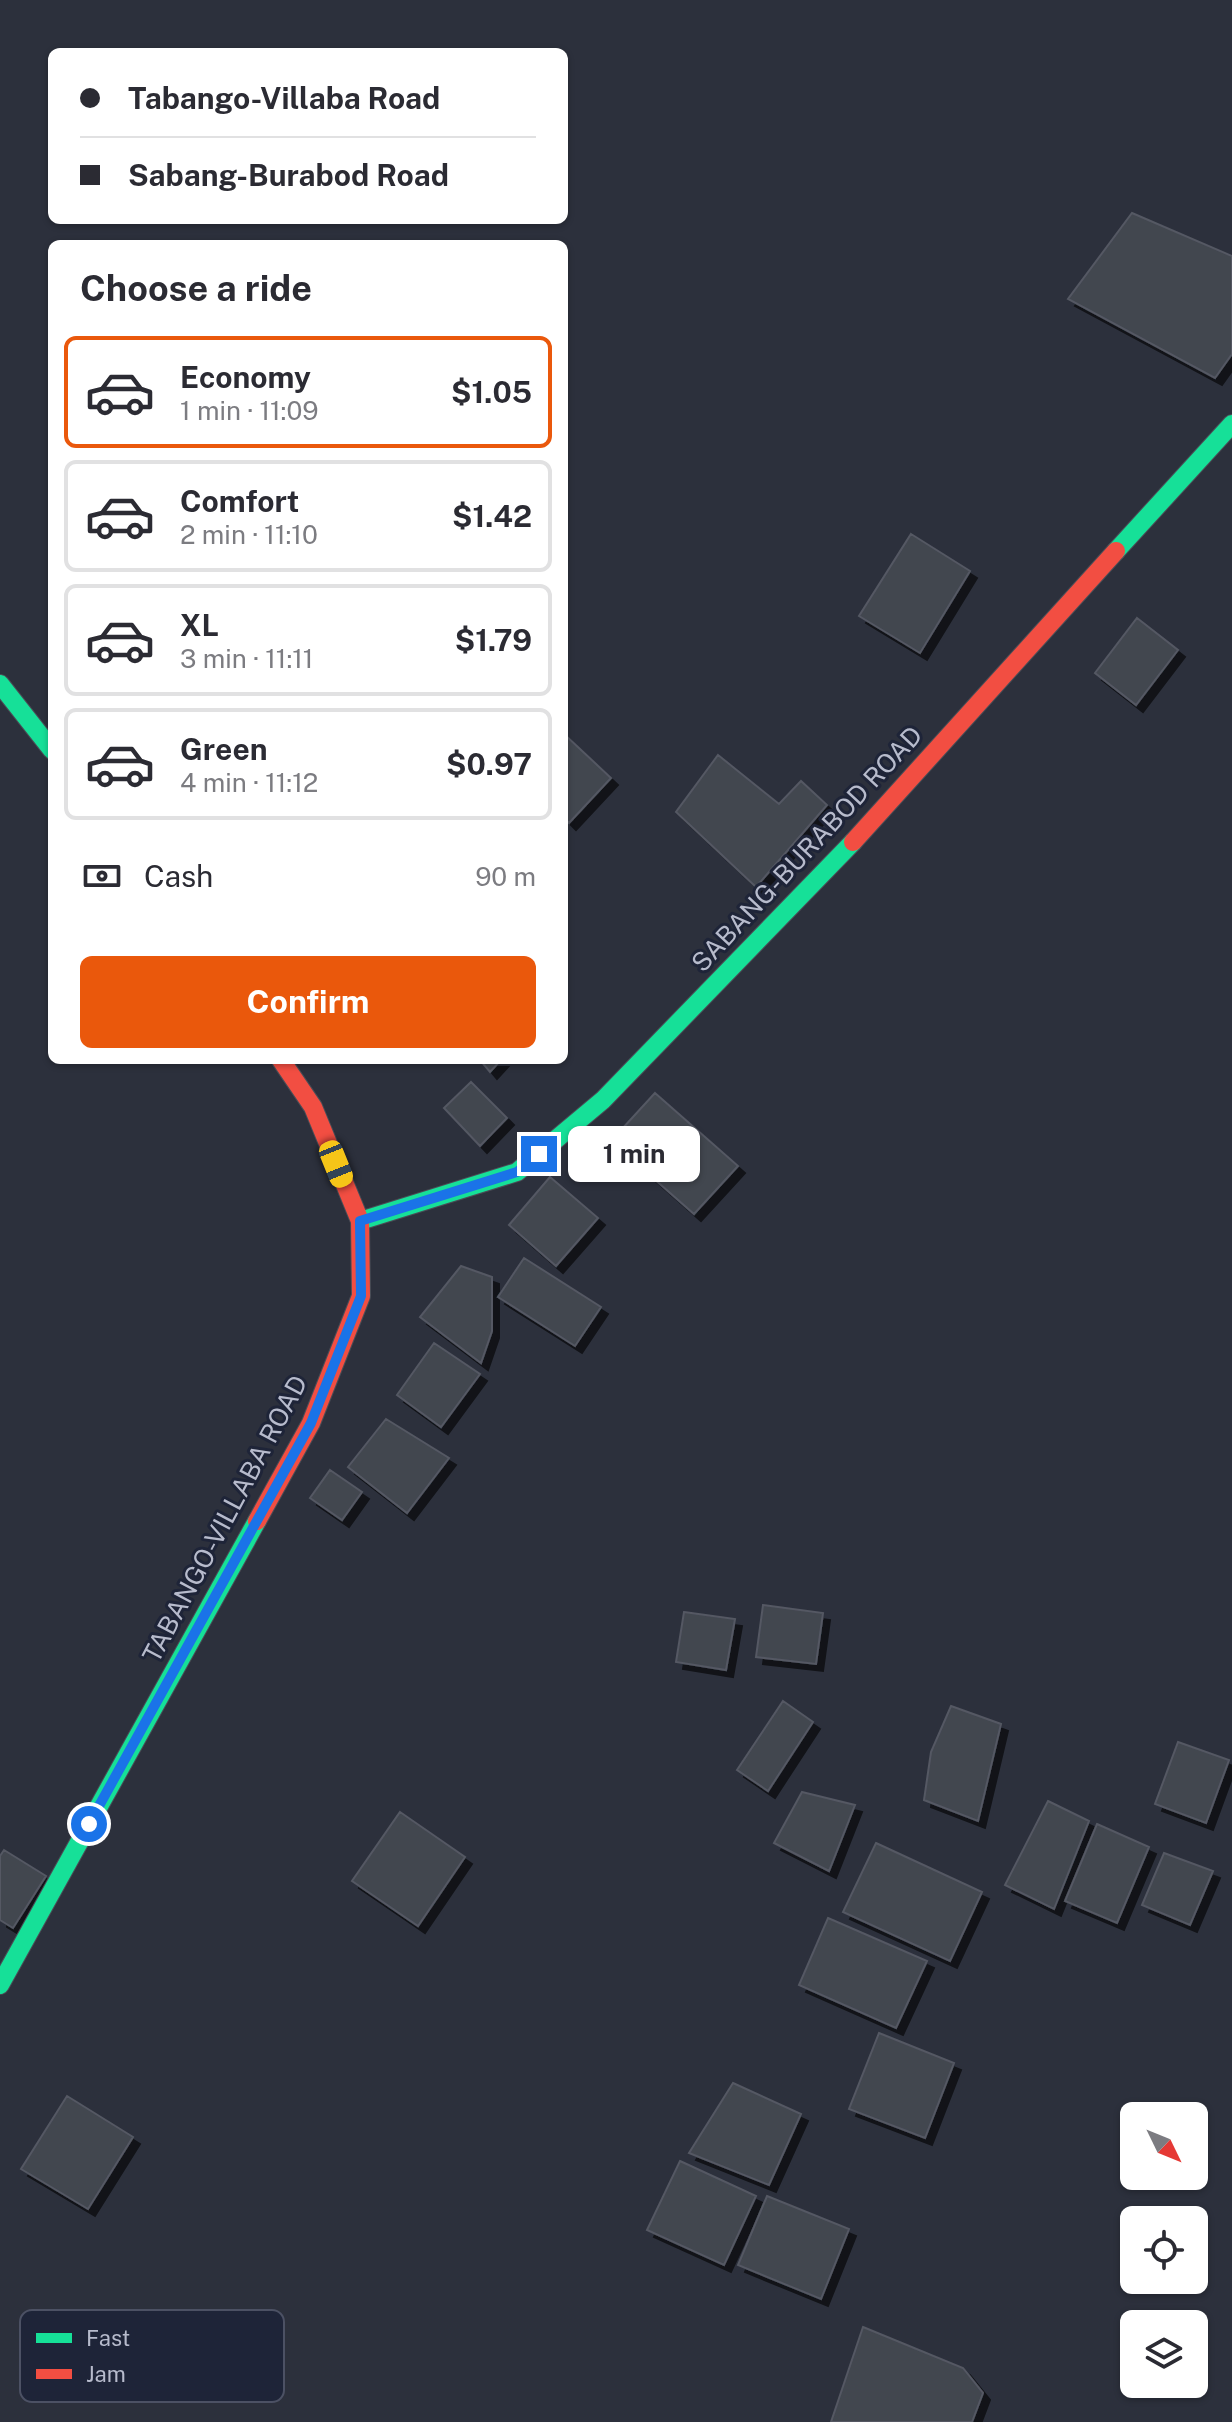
<!DOCTYPE html>
<meta charset="utf-8">
<style>
:root{--surface:#fff;--page:#f7f7f7;--text:#2b2b33;--muted:#7c7c81;--line:#e1e1e2;--accent:#ea580c}
body{margin:0;font-family:"Public Sans",sans-serif;background:var(--page);color:var(--text);height:100vh;display:flex;flex-direction:column;font-size:30px;white-space:nowrap}
*{box-sizing:border-box;margin:0}
p{font-size:26px;color:var(--muted)}
.icon{flex:none;width:44px;height:44px;fill:none;stroke:currentColor;stroke-width:2;stroke-linecap:round;stroke-linejoin:round}
.map{position:relative;flex:1;overflow:hidden}
.panel{position:absolute;left:48px;top:240px;width:520px;height:824px;display:flex;flex-direction:column;background:var(--surface);border-radius:12px;box-shadow:0 2px 6px #0004}
.panel>*{flex:none}
.banner{position:absolute;left:48px;top:48px;width:520px;height:176px;border-radius:12px;box-shadow:0 2px 6px #0004;display:grid;align-content:center;height:176px;padding:0 32px;background:var(--surface)}
.needle{width:52px;rotate:133deg}
.buttons{position:absolute;left:1120px;top:2102px;display:grid;gap:16px}
.buttons a{display:grid;place-items:center;width:88px;height:88px;border-radius:12px;background:var(--surface);box-shadow:0 2px 6px #0004;font-size:40px}
.end{position:absolute;width:36px;height:36px;margin:-18px;border:10px solid #1a73e8;background:#fff;box-shadow:0 0 0 4px #fff}
.from{border-radius:50%}
.bubble{position:absolute;height:56px;border-radius:12px;background:var(--surface);box-shadow:0 2px 6px #0004;font-size:26px;font-weight:700;line-height:56px;text-align:center}
.car{position:absolute;width:24px;height:48px;margin:-24px -12px;border-radius:10px;box-shadow:0 0 6px 2px #0007;background:linear-gradient(#f5c518 24%,#345 0 40%,#f5c518 0 76%,#345 0 86%,#f5c518 0)}
.banner b{display:flex;align-items:center;gap:28px;height:76px;font-size:30px}
.banner b+b{border-top:2px solid var(--line)}
.banner i{width:20px;height:20px;background:var(--text)}
ul{padding:0;list-style:none}
li{display:flex;align-items:center;gap:24px;height:112px;margin:0 16px 12px;padding:0 16px;border:4px solid var(--line);border-radius:12px}
li div{flex:1}
li b{display:block;font-size:30px}
li em{font-style:normal;font-weight:700}
li.active{border-color:var(--accent)}
li>.icon{width:72px;height:72px;stroke-width:1.5}
h2{padding:0 32px;font-size:36px;line-height:96px}
.pay{display:flex;align-items:center;gap:20px;height:88px;padding:0 32px;font-size:30px}
.pay p{margin-inline-start:auto}
.action{display:flex;gap:16px;margin-top:auto;padding:16px 32px}
.action a{flex:1;height:92px;border-radius:12px;background:var(--accent);color:#fff;font-size:32px;font-weight:700;line-height:92px;text-align:center}
.map>svg:first-child{display:block}
</style>
<div class="map">
<svg width="1232" height="2422" viewBox="0 0 1232 2422">
<defs>
<filter id="shadow"><feDropShadow dx="7" dy="7" stdDeviation="0" flood-color="#0009"/></filter>
</defs>
<rect width="100%" height="100%" fill="#2c303c"/>
<!-- building -->
<path fill="#424650" stroke="#545863" stroke-width="2" filter="url(#shadow)" d="M1132,213L1232,256V354L1215,378L1068,299Z
M911,534L970,571L920,653L859,616Z
M1137,618L1178,650L1136,705L1095,673Z
M564,734L611,778L569,823L564,818Z
M718,755L779,804L801,781L827,805L756,887L676,812Z
M480,1060H501L490,1072Z
M471,1082L507,1118L480,1146L444,1108Z
M655,1093L738,1166L694,1214L611,1141Z
M550,1177L598,1218L556,1266L509,1225Z
M524,1258L601,1307L575,1346L498,1297Z
M461,1266L492,1277V1331L481,1363L420,1317Z
M434,1343L480,1374L441,1427L397,1395Z
M386,1419L449,1458L407,1513L348,1467Z
M330,1470L362,1492L342,1520L310,1498Z
M763,1605L823,1613L816,1664L756,1657Z
M684,1612L735,1619L726,1670L676,1662Z
M783,1701L813,1722L768,1791L737,1770Z
M951,1706L1001,1724L978,1821L924,1800L931,1752Z
M1178,1742L1229,1760L1206,1823L1155,1804Z
M802,1792L855,1805L829,1871L774,1843Z
M1048,1801L1089,1821L1054,1909L1005,1885Z
M400,1812L465,1857L418,1926L352,1881Z
M1097,1824L1149,1847L1117,1923L1065,1901Z
M876,1843L982,1892L950,1961L843,1912Z
M4,1850L46,1876L13,1928L0,1920V1856Z
M1164,1853L1213,1871L1190,1925L1142,1905Z
M828,1918L927,1961L896,2028L799,1985Z
M879,2033L954,2063L925,2138L849,2109Z
M733,2083L801,2114L769,2185L689,2153Z
M67,2096L133,2137L88,2209L21,2169Z
M680,2161L756,2196L724,2265L647,2230Z
M767,2196L849,2229L821,2299L738,2265Z
M863,2327L963,2368L983,2393L972,2422H831Z"/>
<g fill="none" stroke-linecap="round" stroke-linejoin="round">
<defs>
<path id="fast" d="M1116,551L1232,424
M0,684L52,750
M360,1221L517,1172L603,1100L853,842
M0,1985L257,1521"/>
<path id="jam" d="M853,842L1116,551
M257,1521L311,1423L361,1296L360,1221L313,1107L281,1060"/>
</defs>
<!-- fast casing -->
<use href="#fast" stroke="#4a4d56" stroke-width="20"/>
<!-- jam casing -->
<use href="#jam" stroke="#4a4d56" stroke-width="20"/>
<!-- fast -->
<use href="#fast" stroke="#16e098" stroke-width="18"/>
<!-- jam -->
<use href="#jam" stroke="#f24e42" stroke-width="18"/>
</g>
<g fill="none" stroke-linecap="round" stroke-linejoin="round">
<!-- route -->
<path stroke="#1a73e8" stroke-width="10" d="M89,1824L311,1423L361,1296L360,1221L517,1172L539,1154"/>
</g>
<g text-anchor="middle" stroke-width="6" stroke-linejoin="round" paint-order="stroke">
<!-- street labels -->
<g font-size="26" fill="#b7bbcc" stroke="#1e2438">
<text transform="translate(807 849) rotate(-47)" y="9">SABANG-BURABOD ROAD</text>
<text transform="translate(225 1519) rotate(-62)" y="9">TABANGO-VILLABA ROAD</text>
</g>
</g>
<!-- legend -->
<rect x="20" y="2310" width="264" height="92" rx="12" fill="#1e2438" stroke="#4c5164" stroke-width="2"/>
<rect x="36" y="2333" width="36" height="10" fill="#16e098"/>
<rect x="36" y="2369" width="36" height="10" fill="#f24e42"/>
<g font-size="22" fill="#b7bbcc">
<text x="86" y="2346">Fast</text>
<text x="86" y="2382">Jam</text>
</g>
</svg>
<div class="buttons">
<a><svg class="needle" viewBox="-14 -14 28 28"><path d="M0-13l5 13h-10z" fill="#e53935"/><path d="M0 13l5-13h-10z" fill="#7c7c81"/></svg></a>
<a><svg class="icon" aria-label="locate" viewBox="0 0 24 24"><circle cx="12" cy="12" r="6"/><path d="M12 2v4M12 18v4M2 12h4M18 12h4"/></svg></a>
<a><svg class="icon" aria-label="layers" viewBox="0 0 24 24"><path d="M12 4l9 5-9 5-9-5zM3 14l9 5 9-5"/></svg></a>
</div>
<i class="end from" style="left:89px;top:1824px"></i>
<i class="end" style="left:539px;top:1154px"></i>
<div class="bubble" style="left:568px;top:1126px;width:132px">1 min</div>
<i class="car" style="left:336px;top:1164px;rotate:158deg"></i>
<div class="banner">
<b><i class="from"></i>Tabango-Villaba Road</b>
<b><i></i>Sabang-Burabod Road</b>
</div>
<section class="panel">
<h2>Choose a ride</h2>
<ul>
<li class="active"><svg class="icon" aria-label="car" viewBox="0 0 24 24"><path d="M5 17H2v-5l4-1 3-4h7l3 4 3 1v5h-3M9 17h6M6 11h13"/><circle cx="7" cy="17" r="2"/><circle cx="17" cy="17" r="2"/></svg><div><b>Economy</b><p>1 min · 11:09</p></div><em>$1.05</em></li>
<li><svg class="icon" aria-label="car" viewBox="0 0 24 24"><path d="M5 17H2v-5l4-1 3-4h7l3 4 3 1v5h-3M9 17h6M6 11h13"/><circle cx="7" cy="17" r="2"/><circle cx="17" cy="17" r="2"/></svg><div><b>Comfort</b><p>2 min · 11:10</p></div><em>$1.42</em></li>
<li><svg class="icon" aria-label="car" viewBox="0 0 24 24"><path d="M5 17H2v-5l4-1 3-4h7l3 4 3 1v5h-3M9 17h6M6 11h13"/><circle cx="7" cy="17" r="2"/><circle cx="17" cy="17" r="2"/></svg><div><b>XL</b><p>3 min · 11:11</p></div><em>$1.79</em></li>
<li><svg class="icon" aria-label="car" viewBox="0 0 24 24"><path d="M5 17H2v-5l4-1 3-4h7l3 4 3 1v5h-3M9 17h6M6 11h13"/><circle cx="7" cy="17" r="2"/><circle cx="17" cy="17" r="2"/></svg><div><b>Green</b><p>4 min · 11:12</p></div><em>$0.97</em></li>
</ul>
<div class="pay"><svg class="icon" aria-label="cash" viewBox="0 0 24 24"><path d="M3 7h18v10H3z"/><circle cx="12" cy="12" r="2"/></svg>Cash<p>90 m</p></div>
<div class="action"><a>Confirm</a></div>
</section>
</div>
